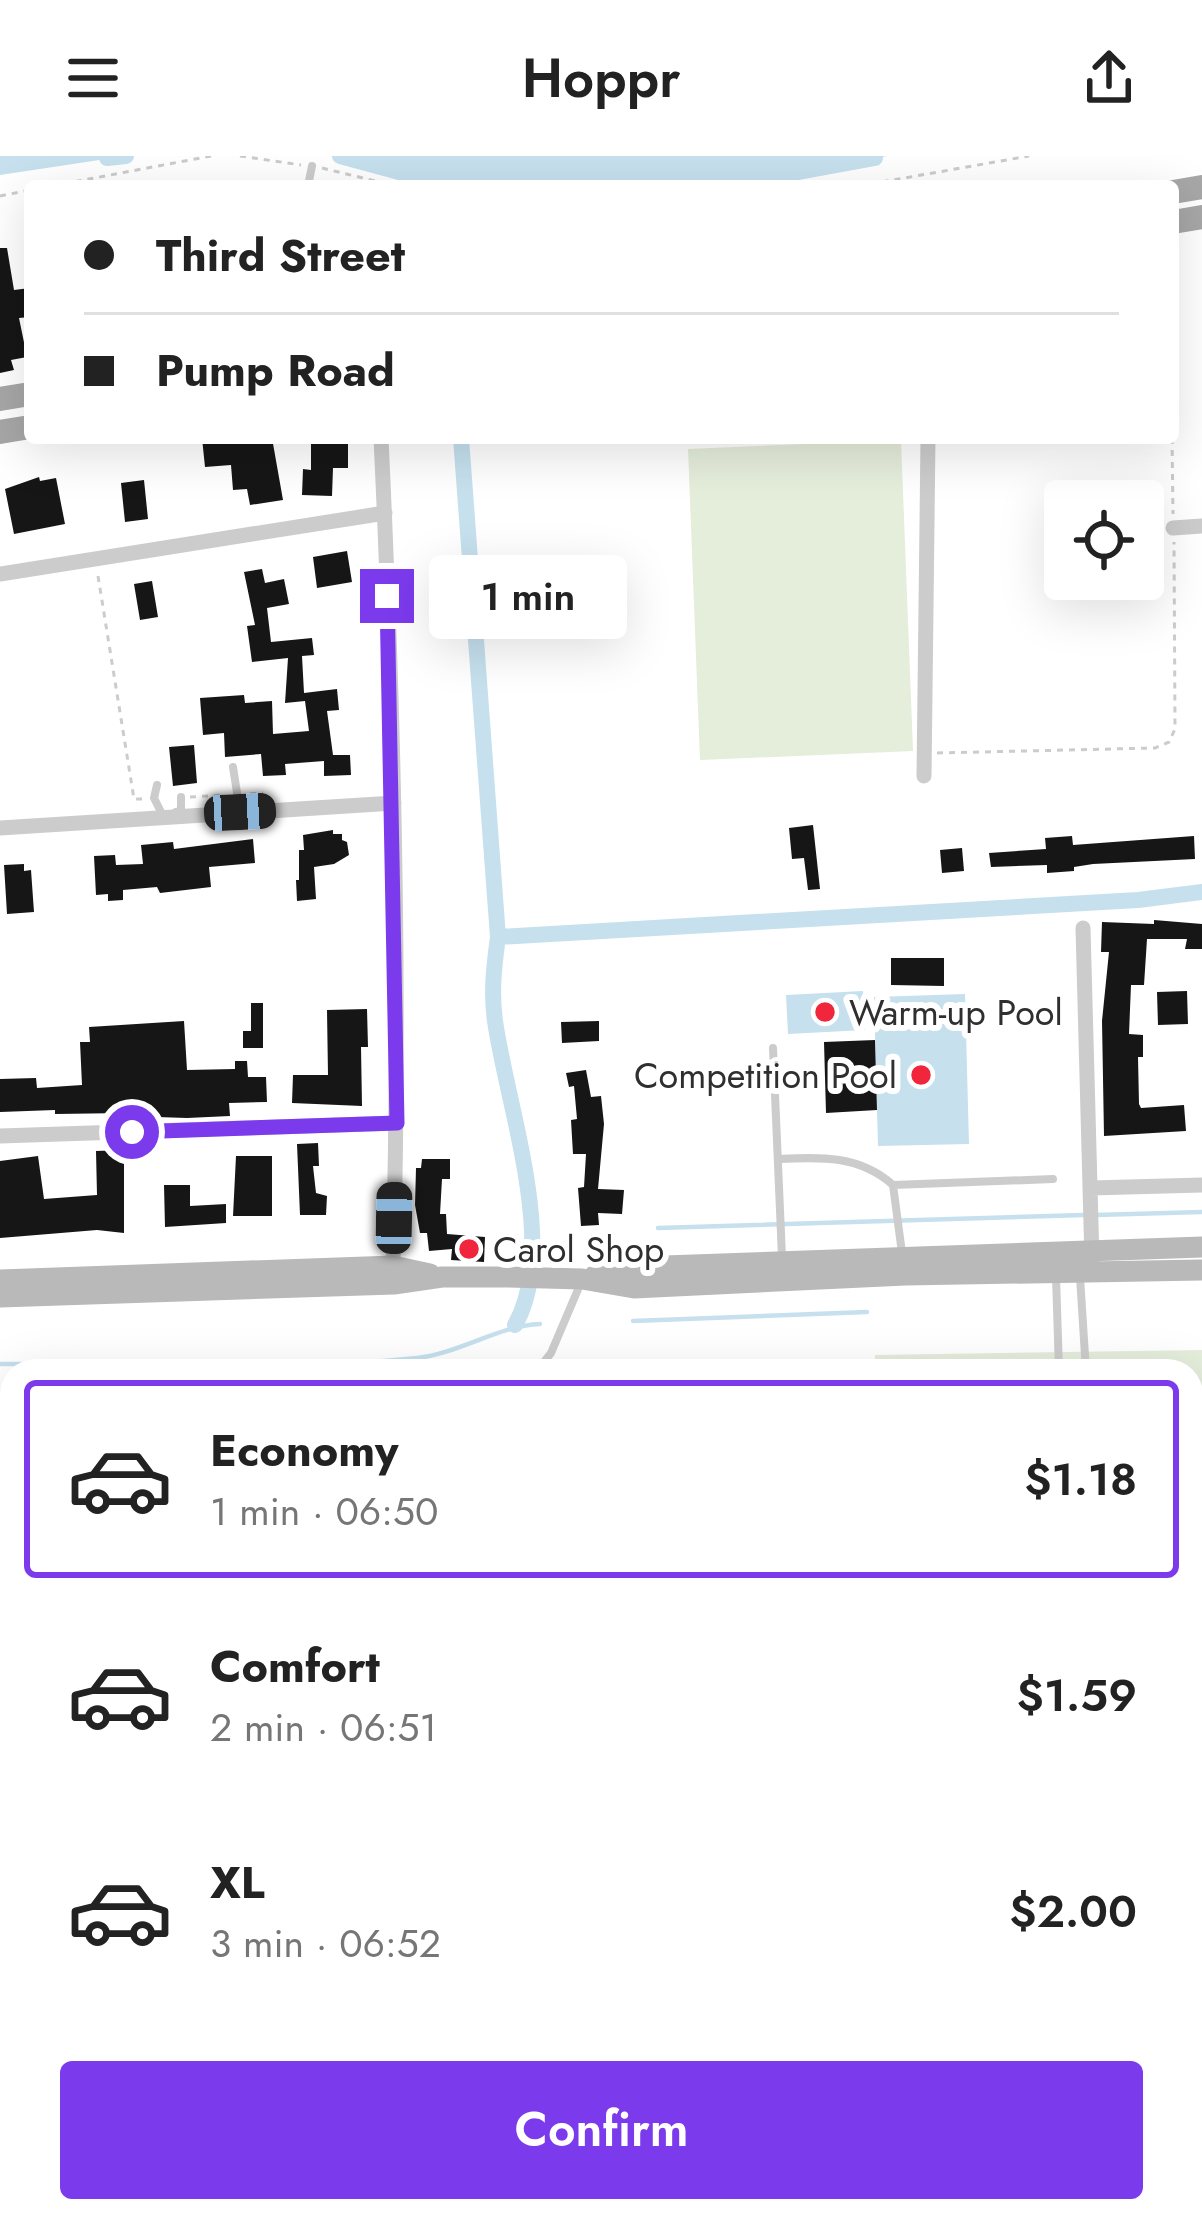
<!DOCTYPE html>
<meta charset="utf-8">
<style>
:root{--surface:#fff;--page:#f2f2f2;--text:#222;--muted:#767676;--line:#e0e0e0;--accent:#7c3aed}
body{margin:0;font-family:Jost,sans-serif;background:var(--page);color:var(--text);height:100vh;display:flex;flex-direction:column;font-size:45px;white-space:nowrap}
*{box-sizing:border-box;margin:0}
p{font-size:39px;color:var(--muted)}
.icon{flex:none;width:66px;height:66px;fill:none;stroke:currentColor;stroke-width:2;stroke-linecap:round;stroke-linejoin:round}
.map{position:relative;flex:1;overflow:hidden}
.sheet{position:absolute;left:0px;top:1203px;width:1203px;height:864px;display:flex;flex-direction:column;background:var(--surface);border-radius:36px 36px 0 0;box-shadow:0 12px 48px #0002}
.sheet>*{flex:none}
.guide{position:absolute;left:24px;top:24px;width:1155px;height:264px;border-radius:12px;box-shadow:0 12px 48px #0002;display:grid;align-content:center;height:264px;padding:0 60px;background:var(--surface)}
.tools{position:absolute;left:1044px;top:324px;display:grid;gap:24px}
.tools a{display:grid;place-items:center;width:120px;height:120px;border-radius:12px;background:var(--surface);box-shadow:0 12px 48px #0002;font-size:60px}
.end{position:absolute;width:54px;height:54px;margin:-27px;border:15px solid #7c3aed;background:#fff;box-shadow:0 0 0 6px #fff}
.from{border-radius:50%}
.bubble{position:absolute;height:84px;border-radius:12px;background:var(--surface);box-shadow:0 12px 48px #0002;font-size:39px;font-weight:600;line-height:84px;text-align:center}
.car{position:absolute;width:36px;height:72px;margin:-36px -18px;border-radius:15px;box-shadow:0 0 9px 3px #0007;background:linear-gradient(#222 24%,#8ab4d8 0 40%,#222 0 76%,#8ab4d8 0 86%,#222 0)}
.guide b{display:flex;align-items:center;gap:42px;height:114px;font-size:45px}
.guide b+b{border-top:3px solid var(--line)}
.guide i{width:30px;height:30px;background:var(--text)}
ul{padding:21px 0 0;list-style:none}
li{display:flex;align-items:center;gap:36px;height:198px;margin:0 24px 18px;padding:0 36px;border:6px solid transparent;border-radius:12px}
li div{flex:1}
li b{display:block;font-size:45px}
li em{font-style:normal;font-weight:600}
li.active{border-color:var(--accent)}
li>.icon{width:108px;height:108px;stroke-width:1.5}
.primary-button{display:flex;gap:24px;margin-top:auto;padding:24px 60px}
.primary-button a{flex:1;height:138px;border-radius:12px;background:var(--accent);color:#fff;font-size:48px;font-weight:600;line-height:138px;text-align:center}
header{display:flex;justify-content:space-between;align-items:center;height:156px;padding:0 60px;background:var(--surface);font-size:54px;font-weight:600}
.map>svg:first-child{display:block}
</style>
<header><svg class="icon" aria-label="menu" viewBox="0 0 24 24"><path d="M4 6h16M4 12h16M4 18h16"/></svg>Hoppr<svg class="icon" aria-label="share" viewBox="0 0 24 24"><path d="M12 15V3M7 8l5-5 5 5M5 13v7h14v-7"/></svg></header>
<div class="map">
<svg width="1202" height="2067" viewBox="0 0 1202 2067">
<rect width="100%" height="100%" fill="#fff"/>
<!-- green -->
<path fill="#e5eddb" d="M901,284L913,595L700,604L688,293Z
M1202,1194V1879H1191V1215H875V1199Z"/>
<!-- water -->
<path fill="#c6e0ee" d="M0,0H126L0,19Z
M340,0H887L722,30H451Z
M863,835L865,874L788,878L786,839Z
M965,838L969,988L878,990L874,841Z"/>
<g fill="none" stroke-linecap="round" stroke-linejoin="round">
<!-- stream -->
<path stroke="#c6e0ee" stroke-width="4.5" d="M1096,1059L1202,1056
M658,1072L1084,1059
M633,1165L867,1156
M0,1208C138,1207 279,1216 417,1202C460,1197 498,1170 540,1168"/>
<!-- canal -->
<path stroke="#c6e0ee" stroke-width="16" d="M340,0L451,30
M107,2L126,0
M722,30L875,2
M461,282L498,781C494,810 491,836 495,865C507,950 559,1092 515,1169
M498,781L1138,744L1202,736"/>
</g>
<!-- building -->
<path fill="#161616" d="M0,92H7L14,134L30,132V161L19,162L27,201L11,204L14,214L0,217Z
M202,282H272L283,344L250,349L247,333L233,334L231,309L205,311Z
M311,282L348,284V312H333L332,340L302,339L303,313L311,314Z
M39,321L40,325L56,322L65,368L14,378L5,333Z
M144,324L148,363L125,366L121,327Z
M347,395L352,426L317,432L313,401Z
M262,413L265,427L284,423L289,448L267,452L271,486L312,482L314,499L302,500L304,537L337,533L339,554L327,555L333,599H350L351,619L324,620V605L285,608L286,619L263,620L261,598L225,601L224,577L203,579L200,542L244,539L245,547L272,545L273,578L309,575L305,545L285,547L288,502L252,506L247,470L255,469L244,416Z
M152,425L158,461L140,464L134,428Z
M194,589L197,627L173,630L169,591Z
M813,669L820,733L808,734L804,702L792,703L789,672Z
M333,674V678H342V684L347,686L349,699L334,708L314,711L316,743L297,745L296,724H299V694H304L303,679Z
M1072,680L1073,689L1194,680L1195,703L1093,708L1074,711V715L1047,717V709L991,711L989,697L1046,693L1045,682Z
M253,683L255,707L209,711L211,731L160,737L157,731L123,734V744L108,745V738L96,739L94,700L115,699L116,709L143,708L141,689L173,686L174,693Z
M962,692L964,715L942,717L940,694Z
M24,708V715L31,714L34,756L7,758L4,709Z
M1154,764L1202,768V793H1185L1187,783H1147L1144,829H1131L1129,878L1143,879V901H1138L1139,948L1141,952L1184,949L1186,975L1104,980L1102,865L1109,796H1101L1102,766L1154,768Z
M891,802H944V830L891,829Z
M1187,835L1188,868L1158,869L1157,836Z
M251,847H263V892H243V875H251Z
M367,853L368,891H361L362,950L292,947L293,919H328L327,854Z
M184,865L187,914L235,913V905H247L248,921H266L267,946L229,947L230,960L187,962L126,960V957L55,958V954L0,956V923L36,922L37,932L82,929L80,886H90L89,871Z
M599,865V885L562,887L561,866Z
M875,884L877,954L826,957L824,886Z
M586,914L591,941L601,940L604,968L598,1033L624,1034L622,1058L598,1057L599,1069L581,1070L578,1032L584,1031L586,998H573L571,964L577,963L574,930L569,931L566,917Z
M318,987L319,1010H313L316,1037L327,1040L326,1059H300L297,988Z
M124,994V1077L97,1074L0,1082V1005L38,1000L44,1043L97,1039L96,995Z
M236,1000H272V1060H233Z
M422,1003H450V1023H442L440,1058H446L447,1078L485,1081L484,1106L451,1104L452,1093L429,1095L427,1077H420L415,1049L416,1012H421Z
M164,1029H190V1050L226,1048V1067L165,1071Z"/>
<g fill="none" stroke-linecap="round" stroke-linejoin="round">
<!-- path -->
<path stroke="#ccc" stroke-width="3" stroke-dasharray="6 6" stroke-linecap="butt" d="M240,0L301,9
M322,12L396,30
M52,30L211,0
M859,30L1029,0
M0,40L30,34
M1172,282L1173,358
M98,420L134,643H145
M937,597L1155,592L1169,586L1175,573L1174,386
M250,638L263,637
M190,641L223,639
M1191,1460H1202"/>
<!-- lane -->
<path stroke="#ccc" stroke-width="8" d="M308,30L312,10
M233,611L240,656
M157,629L154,642L163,660
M176,656L181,655V641
M773,892L782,1101
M778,1003C821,1001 859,999 893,1029L902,1097
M893,1029L1053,1023
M1056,1120L1059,1215
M1080,1121L1086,1215
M537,1215L551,1197L582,1124
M1191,1250L1202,1259
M1191,1562L1202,1561
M1191,1602H1202
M358,2055L359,2067
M442,2055V2067
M421,2067V2055"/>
<!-- street -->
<path stroke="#ccc" stroke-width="15" d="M381,282C394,558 401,834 393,1110
M1173,372L1202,370
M0,418L385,357
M924,620L928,282
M0,672L394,647
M1083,772L1092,1105
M0,980L397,967
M1091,1032L1202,1029"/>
<!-- secondary -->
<path stroke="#b9b9b9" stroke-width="21" d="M594,1120L636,1111L1202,1091
M0,1124L393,1110L430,1118
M0,1141L394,1128L442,1121H507L582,1123L634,1132L905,1119L1202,1114"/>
<!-- primary -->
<path stroke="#a7a7a7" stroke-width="24" d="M1173,36L1202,31
M1173,66L1202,61
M0,243L30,238
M0,276L30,271"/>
</g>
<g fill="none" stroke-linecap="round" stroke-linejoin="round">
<!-- route -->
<path stroke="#7c3aed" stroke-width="15" d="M132,976L397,967L387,440"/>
</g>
<!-- markers -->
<g fill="#f1253b" stroke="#fff" stroke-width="4.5">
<circle cx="825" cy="856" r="12"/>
<circle cx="921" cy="919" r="12"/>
<circle cx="469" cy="1093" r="12"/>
</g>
<g text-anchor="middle" stroke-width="12" stroke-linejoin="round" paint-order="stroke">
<!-- poi labels -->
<g font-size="36" fill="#2f2f2f" stroke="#fff" text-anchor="start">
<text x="849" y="869">Warm-up Pool</text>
<text x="897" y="932" text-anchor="end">Competition Pool</text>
<text x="493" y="1106">Carol Shop</text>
</g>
</g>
</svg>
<div class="tools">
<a><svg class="icon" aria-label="locate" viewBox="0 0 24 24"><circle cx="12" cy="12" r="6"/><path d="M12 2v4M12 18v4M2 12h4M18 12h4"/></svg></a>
</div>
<i class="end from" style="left:132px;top:976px"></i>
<i class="end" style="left:387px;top:440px"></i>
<div class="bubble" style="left:429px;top:399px;width:198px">1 min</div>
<i class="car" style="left:240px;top:656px;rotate:87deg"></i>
<i class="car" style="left:394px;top:1062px;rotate:1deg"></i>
<div class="guide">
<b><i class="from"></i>Third Street</b>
<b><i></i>Pump Road</b>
</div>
<section class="sheet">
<ul>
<li class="active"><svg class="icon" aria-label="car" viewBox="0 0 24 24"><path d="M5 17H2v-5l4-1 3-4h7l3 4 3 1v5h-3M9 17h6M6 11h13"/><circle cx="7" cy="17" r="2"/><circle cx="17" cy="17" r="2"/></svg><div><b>Economy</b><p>1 min · 06:50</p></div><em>$1.18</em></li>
<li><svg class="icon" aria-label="car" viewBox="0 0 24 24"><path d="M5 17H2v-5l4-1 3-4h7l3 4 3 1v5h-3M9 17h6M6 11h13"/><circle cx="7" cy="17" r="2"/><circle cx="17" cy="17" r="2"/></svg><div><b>Comfort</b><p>2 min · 06:51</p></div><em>$1.59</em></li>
<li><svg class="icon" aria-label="car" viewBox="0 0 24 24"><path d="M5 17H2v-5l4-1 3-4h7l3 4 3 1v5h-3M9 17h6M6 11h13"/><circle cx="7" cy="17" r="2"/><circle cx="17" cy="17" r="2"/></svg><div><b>XL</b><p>3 min · 06:52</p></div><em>$2.00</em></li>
</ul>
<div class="primary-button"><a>Confirm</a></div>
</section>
</div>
